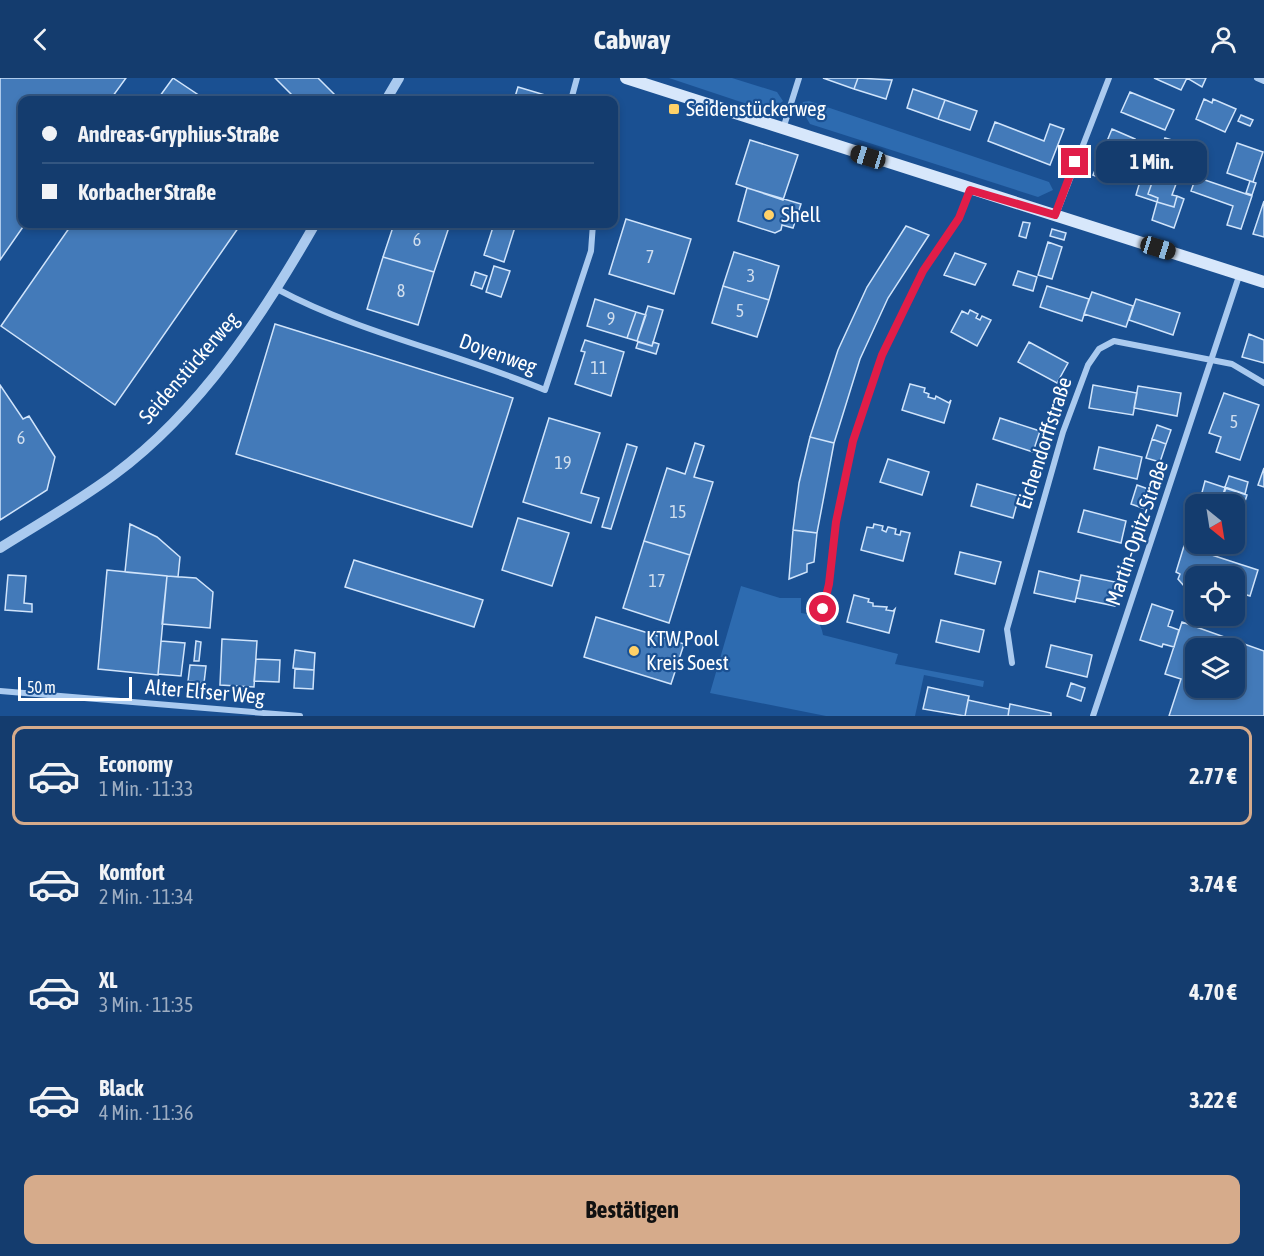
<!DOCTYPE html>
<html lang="de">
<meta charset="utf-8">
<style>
:root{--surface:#143c6e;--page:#214776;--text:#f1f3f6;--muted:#9dadc2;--line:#335681;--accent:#d6ab8b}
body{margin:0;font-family:"Asap Condensed",sans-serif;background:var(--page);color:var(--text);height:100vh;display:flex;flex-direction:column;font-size:22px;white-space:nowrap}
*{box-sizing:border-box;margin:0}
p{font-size:20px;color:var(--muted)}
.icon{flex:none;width:33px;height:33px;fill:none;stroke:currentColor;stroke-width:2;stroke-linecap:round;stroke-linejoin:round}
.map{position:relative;height:638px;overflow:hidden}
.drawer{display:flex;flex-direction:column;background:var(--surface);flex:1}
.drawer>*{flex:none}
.banner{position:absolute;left:18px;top:18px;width:600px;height:132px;border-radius:12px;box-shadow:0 3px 9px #0003,0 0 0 2px var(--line);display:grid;align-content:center;height:132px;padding:0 24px;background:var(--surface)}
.needle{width:39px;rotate:150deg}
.fabs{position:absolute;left:1185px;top:416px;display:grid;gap:12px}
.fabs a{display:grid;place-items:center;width:60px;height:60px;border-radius:12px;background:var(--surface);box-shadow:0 3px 9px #0003,0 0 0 2px var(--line);font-size:30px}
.scale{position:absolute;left:18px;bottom:15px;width:114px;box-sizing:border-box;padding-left:6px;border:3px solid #fff;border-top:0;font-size:16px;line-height:21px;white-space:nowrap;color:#fff;-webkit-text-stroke:4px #1a5092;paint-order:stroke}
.end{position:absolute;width:27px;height:27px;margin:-14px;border:8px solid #e11d48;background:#fff;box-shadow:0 0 0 3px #fff}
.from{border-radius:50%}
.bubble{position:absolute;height:42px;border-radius:12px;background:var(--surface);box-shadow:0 3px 9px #0003,0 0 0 2px var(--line);font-size:20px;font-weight:700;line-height:42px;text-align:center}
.car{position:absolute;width:18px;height:36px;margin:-18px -9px;border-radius:8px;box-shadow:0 0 4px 2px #0007;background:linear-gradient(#222 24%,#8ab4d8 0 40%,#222 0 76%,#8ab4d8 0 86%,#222 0)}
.banner b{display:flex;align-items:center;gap:21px;height:57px;font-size:22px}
.banner b+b{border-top:2px solid var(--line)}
.banner i{width:15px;height:15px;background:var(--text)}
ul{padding:10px 0 0;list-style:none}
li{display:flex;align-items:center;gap:18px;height:99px;margin:0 12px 9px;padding:0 12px;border:3px solid transparent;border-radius:12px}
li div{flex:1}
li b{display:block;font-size:22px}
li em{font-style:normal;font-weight:700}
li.on{border-color:var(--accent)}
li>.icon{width:54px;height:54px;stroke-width:1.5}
.primary-button{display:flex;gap:12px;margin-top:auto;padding:12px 24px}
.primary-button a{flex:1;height:69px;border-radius:12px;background:var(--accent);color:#111;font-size:24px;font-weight:700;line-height:69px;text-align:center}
header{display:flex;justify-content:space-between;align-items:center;height:78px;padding:0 24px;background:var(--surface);font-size:27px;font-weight:700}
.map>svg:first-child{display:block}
</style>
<header><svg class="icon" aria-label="back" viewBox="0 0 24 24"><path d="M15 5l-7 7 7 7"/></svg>Cabway<svg class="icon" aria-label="person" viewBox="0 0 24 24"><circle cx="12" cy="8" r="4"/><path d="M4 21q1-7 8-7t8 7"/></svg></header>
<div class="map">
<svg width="1264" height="638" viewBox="0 0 1264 638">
<rect width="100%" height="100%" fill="#1a5092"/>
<!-- green -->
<path fill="#2d6bb0" d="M669,0H732L777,14L783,23L778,27L759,30Z
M809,23L1049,104L1053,112L1038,119L810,46L800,29L803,24Z
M741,508L780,520H801V535C814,536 821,544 823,557L898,576L895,586L984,603L983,609L924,597L915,638H826L710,615Z"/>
<!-- building -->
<path fill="#437ab9" stroke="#d0e4fb" stroke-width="1.5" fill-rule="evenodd" d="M0,0H126L110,22H22V146H25L0,182Z
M173,0L206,22H157Z
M275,0H318L340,22H297Z
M823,0H858L854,11Z
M858,0L892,2L886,21L854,11Z
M1154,0H1187L1181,12Z
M1187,0H1206L1202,9Z
M518,9L545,17L543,22H514Z
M913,11L945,22L938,41L907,30Z
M1130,14L1174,32L1165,52L1121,34Z
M1204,21L1212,25L1213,21L1236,31L1225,54L1196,41Z
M945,22L977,33L970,52L938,41Z
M1241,37L1253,42L1250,48L1238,43Z
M995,44L1044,63L1050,46L1064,51L1050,87L988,63Z
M1112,51L1135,61L1115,106L1093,97Z
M1165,60L1179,64L1170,85L1157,81Z
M750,62L798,77L783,122L736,106Z
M1237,65L1263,74L1253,104L1227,95Z
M1136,74L1160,82L1156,93L1132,86Z
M1144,90L1156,93L1148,116L1158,120L1157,124L1136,117Z
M1154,99L1176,106L1172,117L1177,118L1174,129L1157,124L1158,120L1148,116Z
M1196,99L1252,118L1241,151L1227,147L1233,128L1191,113Z
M1250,103L1256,105L1252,117L1246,115Z
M747,110L801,126L793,150L782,147L781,152L775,155L738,143Z
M1177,118L1184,121L1174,150L1152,142L1157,124L1174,129Z
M1264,123V159L1253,156Z
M626,141L691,161L674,216L609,196Z
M1023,144L1030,145L1026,160L1019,158Z
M72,146H241L115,327L1,248Z
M394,146H450L434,194L383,179Z
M494,146H516L504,184L484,177Z
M906,148L929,157L888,220L860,281L834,365L810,359L838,272L867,209Z
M1052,151L1066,155L1064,162L1050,158Z
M1048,164L1062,169L1052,201L1038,197Z
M734,174L779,188L769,222L723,208Z
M955,175L986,186L975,207L944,197Z
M383,179L434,194L418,247L367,231Z
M494,188L510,193L501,219L486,214Z
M1018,193L1037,199L1033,213L1013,207Z
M475,194L487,198L482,211L471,207Z
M723,208L769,222L757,259L712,245Z
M1047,208L1089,221L1082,243L1040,229Z
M1092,214L1133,228L1126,249L1084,236Z
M595,221L636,234L627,260L587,248Z
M1136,221L1180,235L1173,257L1129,242Z
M648,228L663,232L652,268L637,263Z
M970,232L978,236L976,240L980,242L982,238L991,242L977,268L951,254L962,233L968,236Z
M636,234L646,237L637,263L627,260Z
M275,246L513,320L472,449L236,376Z
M1249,256L1264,262V285L1242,279Z
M585,262L624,274L611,318L575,306L585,274L581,273Z
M638,264L652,268L653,264L659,266L656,276L636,270Z
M1029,264L1068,285L1057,305L1018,284Z
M910,306L925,310L924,314L929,316L928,319L935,321L936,318L949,325L951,322L944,345L902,332Z
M0,307L23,341L29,338L55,379L47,412L0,442Z
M1093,307L1137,315L1133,337L1089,330Z
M1138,308L1181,315L1177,338L1134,330Z
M1224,315L1259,327L1240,382L1216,374L1221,359L1209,355Z
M549,340L600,355L581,415L599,420L591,445L523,424Z
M1000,340L1040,353L1033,374L993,361Z
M1157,347L1171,352L1166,366L1152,361Z
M810,359L834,365L817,455L793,452L799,405Z
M1152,361L1166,366L1160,384L1146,380Z
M695,365L704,368L694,399L713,404L690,477L644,463L667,390L685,396Z
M627,366L637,369L611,451L602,449Z
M1099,369L1142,379L1137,401L1094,391Z
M888,381L929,394L922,417L880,404Z
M1264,390V409L1258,407Z
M1229,398L1248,404L1245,416L1225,409Z
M1205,403L1226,410L1220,426H1199Z
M977,406L1019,418L1013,440L971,428Z
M1137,407L1151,412L1145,431L1131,426Z
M1225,410L1247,417L1240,439L1234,437V426H1220Z
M1084,432L1126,443L1121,465L1078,454Z
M518,440L569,455L552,508L502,492Z
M130,446L157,459L180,479L178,499L125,494Z
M874,446L883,448L882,452L886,454L888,449L896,451L895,456L900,457L901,453L910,455L903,483L861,472L867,449L873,450Z
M793,452L817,455L814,484L807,486V494L789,501Z
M644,463L690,477L669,545L623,530Z
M1184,468L1258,492L1250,518L1234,513V498H1196V512L1185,509L1178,501L1180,496L1176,494Z
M960,474L1001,484L995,506L955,496Z
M354,482L483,522L474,549L345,509Z
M107,492L167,498L158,597L98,591Z
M1039,493L1080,503L1075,524L1034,515Z
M8,497L26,498L24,525L32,526V534L5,532Z
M1081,497L1120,505L1115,528L1076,520Z
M167,498L196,500L213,514L210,550L162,546Z
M854,517L869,521L868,524L873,525V528L887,529L886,532L893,533L895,531L889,555L847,544Z
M1152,526L1173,533L1168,548L1179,552L1174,569L1163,566L1162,569L1140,562Z
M596,539L684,566L671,606L584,579Z
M941,542L984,552L979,574L936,564Z
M1182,544L1264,573V638H1169L1181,601L1165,596ZM1196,570H1234V609H1196Z
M222,561L257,563L254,609L220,607Z
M161,563L185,565L181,598L158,596Z
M196,563L201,564L199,583H194Z
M1051,567L1092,577L1087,599L1046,589Z
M295,572L315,575L314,592L293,590Z
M256,581L280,582L279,604L254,603Z
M190,587L206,588L204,605L188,603Z
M295,591L314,592L313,611L294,610Z
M1071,605L1085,610L1081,623L1067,618Z
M928,609L969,618L965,638L923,631Z
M968,622L1009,631L1008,638H965Z
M1010,626L1051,635V638H1008Z"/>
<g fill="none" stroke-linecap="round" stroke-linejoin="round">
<!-- minor -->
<path stroke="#aacaef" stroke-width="6" d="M1257,0L1264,3
M571,22L577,0
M783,51L799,0
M1056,137L1109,0
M277,211C361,256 457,275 545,312L591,173L593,146
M823,531L829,506L836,444L853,363L882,277L923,193L959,140L970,112
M1012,585L1007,551L1063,354L1088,287L1099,271L1114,263L1232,286L1264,305
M0,613L300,638
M1093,638L1240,195"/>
<!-- tertiary -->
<path stroke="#aacaef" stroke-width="10" d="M386,22L399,0
M0,470C38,446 79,423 115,396C201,332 263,237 315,146"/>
<!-- secondary -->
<path stroke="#d7e7fb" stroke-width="12" d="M626,0L1264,204"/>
</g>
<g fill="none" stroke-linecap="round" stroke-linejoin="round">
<!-- route -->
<path stroke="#e11d48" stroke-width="8" d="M823,531L829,506L836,444L853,363L882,277L923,193L959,140L970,112L1055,137L1075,84"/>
</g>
<!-- markers -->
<g fill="#ffd168" stroke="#1a5092" stroke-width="2">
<rect x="668" y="25" width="12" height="12" rx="3"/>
<circle cx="769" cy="137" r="6"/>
<circle cx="634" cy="573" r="6"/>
</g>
<g text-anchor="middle" stroke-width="4.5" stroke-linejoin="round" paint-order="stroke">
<!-- number labels -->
<g font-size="18" fill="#d0deee">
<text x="417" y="168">6</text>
<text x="650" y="185">7</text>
<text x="751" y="204">3</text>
<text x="401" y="219">8</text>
<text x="740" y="239">5</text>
<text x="611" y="247">9</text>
<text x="599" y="296">11</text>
<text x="1234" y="350">5</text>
<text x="21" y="366">6</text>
<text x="563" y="391">19</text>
<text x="678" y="440">15</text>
<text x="657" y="509">17</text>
</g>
<!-- poi labels -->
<g font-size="21" fill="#fff" stroke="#1a5092" text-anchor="start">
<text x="686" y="38">Seidenstückerweg</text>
<text x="781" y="144">Shell</text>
<text x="646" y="568">KTW Pool<tspan x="646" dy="24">Kreis Soest</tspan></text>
</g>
<!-- street labels -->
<g font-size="21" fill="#fff" stroke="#1a5092">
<text transform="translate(498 276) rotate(20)" y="7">Doyenweg</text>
<text transform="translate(189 290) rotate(-49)" y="7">Seidenstückerweg</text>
<text transform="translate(1044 365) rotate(-72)" y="7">Eichendorffstraße</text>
<text transform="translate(1137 455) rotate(-71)" y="7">Martin-Opitz-Straße</text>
<text transform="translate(205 614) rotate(5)" y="7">Alter Elfser Weg</text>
</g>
</g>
</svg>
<div class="fabs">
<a><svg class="needle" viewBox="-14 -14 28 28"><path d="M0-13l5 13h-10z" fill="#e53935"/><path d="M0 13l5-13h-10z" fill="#9dadc2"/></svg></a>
<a><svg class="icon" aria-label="locate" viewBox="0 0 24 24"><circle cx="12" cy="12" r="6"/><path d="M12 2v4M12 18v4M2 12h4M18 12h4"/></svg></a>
<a><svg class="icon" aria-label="layers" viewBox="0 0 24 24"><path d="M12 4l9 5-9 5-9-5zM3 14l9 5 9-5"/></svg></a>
</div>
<div class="scale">50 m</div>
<i class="end from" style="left:823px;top:531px"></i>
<i class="end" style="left:1075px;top:84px"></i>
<div class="bubble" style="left:1096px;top:63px;width:111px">1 Min.</div>
<i class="car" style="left:868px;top:79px;rotate:287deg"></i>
<i class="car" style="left:1158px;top:170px;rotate:107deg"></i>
<div class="banner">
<b><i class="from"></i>Andreas-Gryphius-Straße</b>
<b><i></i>Korbacher Straße</b>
</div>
</div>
<section class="drawer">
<ul>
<li class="on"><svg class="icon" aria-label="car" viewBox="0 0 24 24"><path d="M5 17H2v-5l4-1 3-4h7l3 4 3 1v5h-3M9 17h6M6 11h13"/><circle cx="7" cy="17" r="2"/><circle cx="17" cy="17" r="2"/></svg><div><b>Economy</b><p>1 Min. · 11:33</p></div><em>2.77 €</em></li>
<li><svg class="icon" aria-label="car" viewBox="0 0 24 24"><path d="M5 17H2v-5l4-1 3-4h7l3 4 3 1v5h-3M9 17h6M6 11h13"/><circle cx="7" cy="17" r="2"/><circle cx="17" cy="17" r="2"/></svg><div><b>Komfort</b><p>2 Min. · 11:34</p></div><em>3.74 €</em></li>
<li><svg class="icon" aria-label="car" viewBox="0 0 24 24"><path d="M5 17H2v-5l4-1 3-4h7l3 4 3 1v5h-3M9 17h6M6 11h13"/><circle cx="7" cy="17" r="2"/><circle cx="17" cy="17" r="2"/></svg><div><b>XL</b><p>3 Min. · 11:35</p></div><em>4.70 €</em></li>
<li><svg class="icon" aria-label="car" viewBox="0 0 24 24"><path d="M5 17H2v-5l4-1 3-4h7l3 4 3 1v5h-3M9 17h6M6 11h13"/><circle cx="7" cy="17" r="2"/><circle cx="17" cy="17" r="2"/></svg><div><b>Black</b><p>4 Min. · 11:36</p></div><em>3.22 €</em></li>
</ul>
<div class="primary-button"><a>Bestätigen</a></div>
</section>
